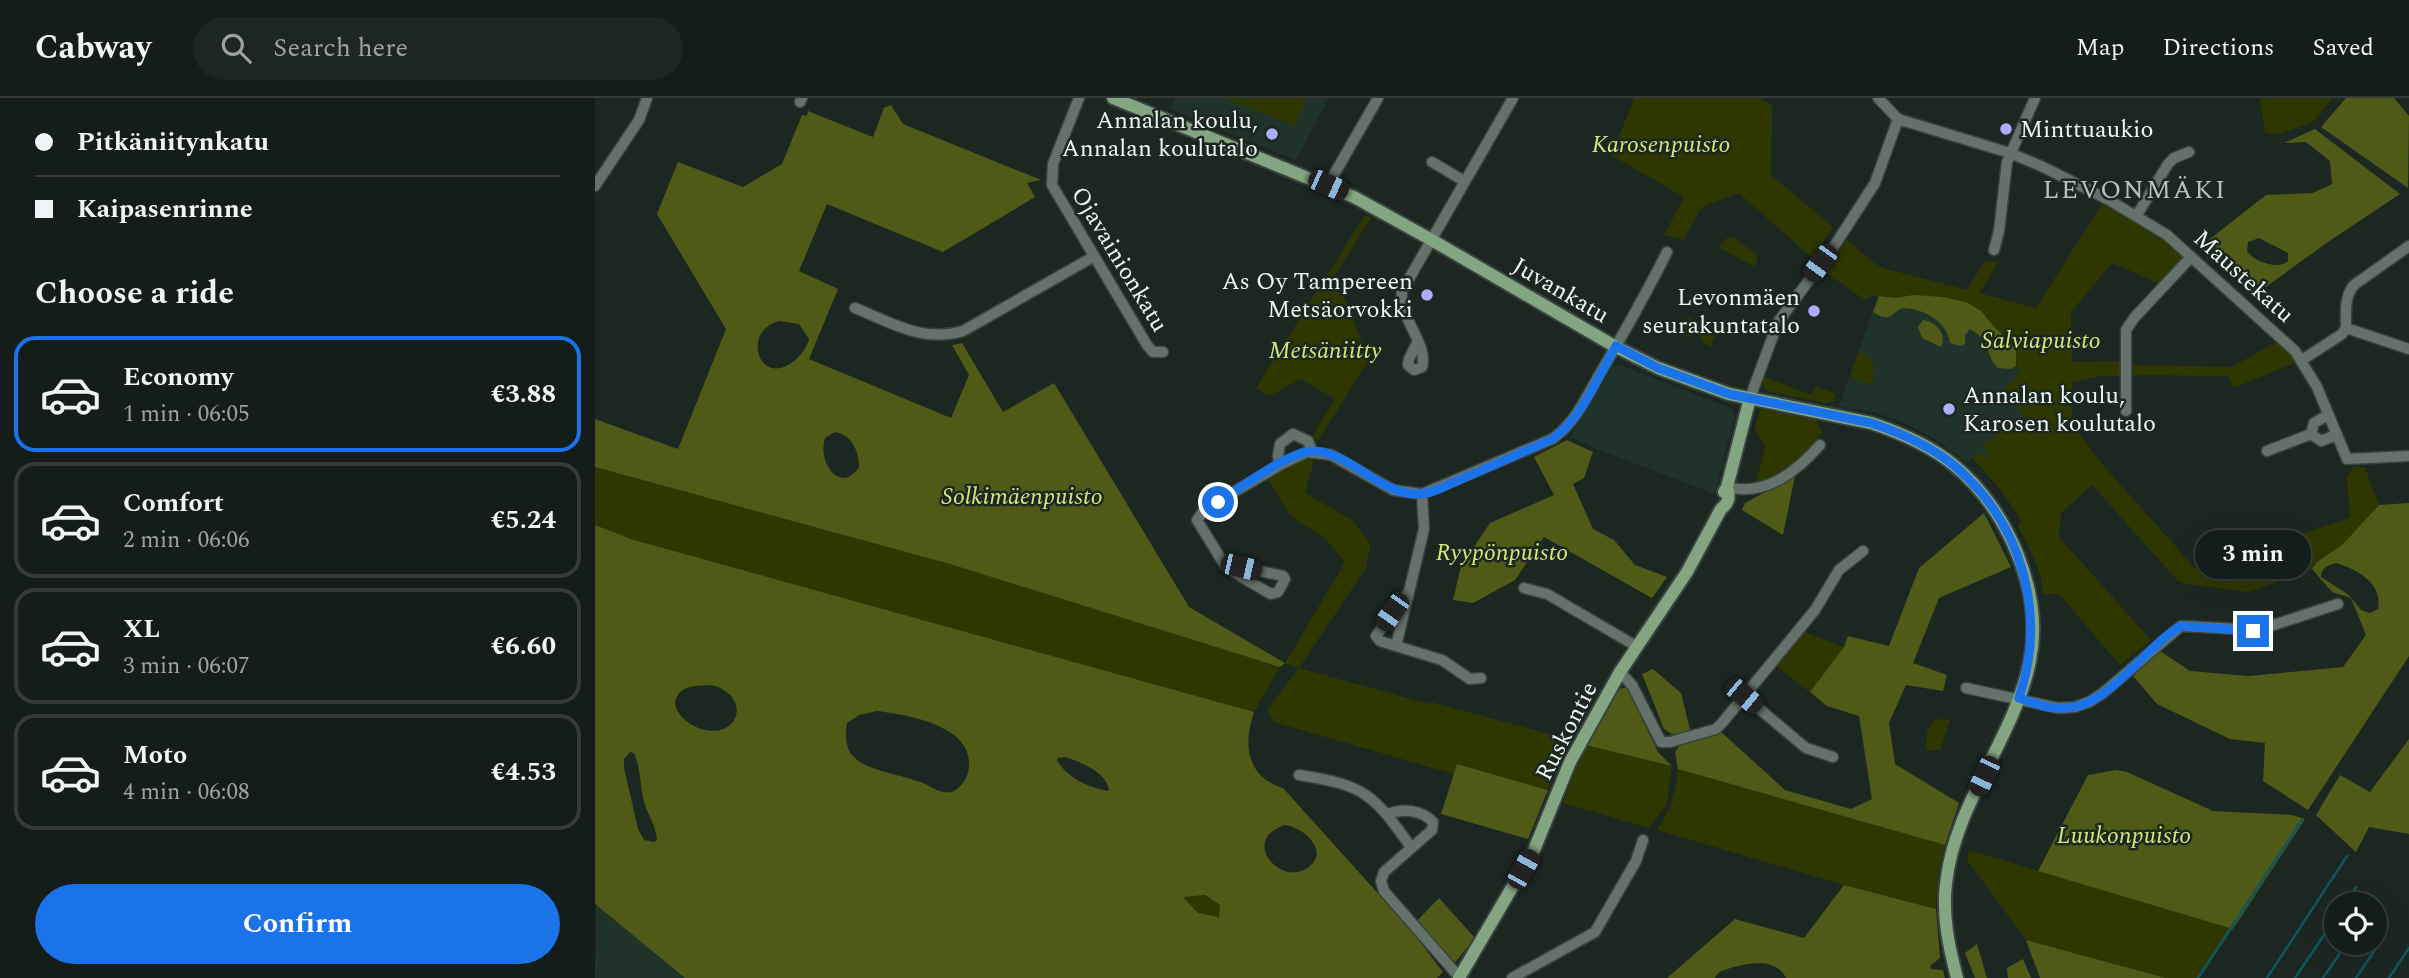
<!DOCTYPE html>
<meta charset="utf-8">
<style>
:root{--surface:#151d1a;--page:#1e2623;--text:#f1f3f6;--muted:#9da2a2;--line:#343b39;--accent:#1a73e8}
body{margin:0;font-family:Spectral,serif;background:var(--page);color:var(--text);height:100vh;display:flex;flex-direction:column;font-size:26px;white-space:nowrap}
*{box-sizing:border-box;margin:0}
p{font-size:23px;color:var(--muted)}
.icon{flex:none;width:38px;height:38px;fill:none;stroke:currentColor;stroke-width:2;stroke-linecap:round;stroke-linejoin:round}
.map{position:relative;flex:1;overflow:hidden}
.details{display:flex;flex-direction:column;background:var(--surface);width:595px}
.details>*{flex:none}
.guide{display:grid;align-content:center;height:154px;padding:0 35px;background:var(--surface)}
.tools{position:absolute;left:1729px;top:794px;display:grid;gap:14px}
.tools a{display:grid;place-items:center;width:63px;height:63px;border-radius:50%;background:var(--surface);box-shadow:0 7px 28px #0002,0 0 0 2px var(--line);font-size:35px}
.end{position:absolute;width:32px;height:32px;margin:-16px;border:9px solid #1a73e8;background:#fff;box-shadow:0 0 0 4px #fff}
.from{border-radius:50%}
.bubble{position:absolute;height:49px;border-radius:24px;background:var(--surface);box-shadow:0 7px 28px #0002,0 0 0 2px var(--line);font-size:23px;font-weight:700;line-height:49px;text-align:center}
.car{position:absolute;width:21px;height:42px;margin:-21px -10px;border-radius:9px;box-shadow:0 0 5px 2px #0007;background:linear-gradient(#222 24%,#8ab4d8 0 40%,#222 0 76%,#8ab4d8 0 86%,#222 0)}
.guide b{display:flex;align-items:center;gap:24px;height:66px;font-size:26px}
.guide b+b{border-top:2px solid var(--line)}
.guide i{width:18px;height:18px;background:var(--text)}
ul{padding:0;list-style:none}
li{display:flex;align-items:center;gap:21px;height:116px;margin:0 14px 10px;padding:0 21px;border:4px solid var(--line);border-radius:21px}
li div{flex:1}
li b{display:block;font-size:26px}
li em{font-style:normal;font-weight:700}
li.selected{border-color:var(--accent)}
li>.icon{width:63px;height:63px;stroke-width:1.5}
h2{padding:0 35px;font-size:32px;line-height:84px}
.button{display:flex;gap:14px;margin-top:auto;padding:14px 35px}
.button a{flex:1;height:80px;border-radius:42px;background:var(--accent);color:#fff;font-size:28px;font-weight:700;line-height:80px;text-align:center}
header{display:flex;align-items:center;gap:42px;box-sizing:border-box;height:98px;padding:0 35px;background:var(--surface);border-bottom:2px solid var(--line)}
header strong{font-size:33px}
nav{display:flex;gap:38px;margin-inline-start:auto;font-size:24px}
.search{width:490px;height:63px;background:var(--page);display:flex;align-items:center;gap:18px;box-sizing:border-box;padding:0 24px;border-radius:38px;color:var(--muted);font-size:26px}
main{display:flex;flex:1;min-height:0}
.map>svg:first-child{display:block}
</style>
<header>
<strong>Cabway</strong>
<div class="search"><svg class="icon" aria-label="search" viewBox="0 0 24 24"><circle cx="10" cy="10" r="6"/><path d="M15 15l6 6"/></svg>Search here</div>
<nav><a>Map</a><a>Directions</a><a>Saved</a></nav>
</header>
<main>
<section class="details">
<div class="guide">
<b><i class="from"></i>Pitkäniitynkatu</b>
<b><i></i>Kaipasenrinne</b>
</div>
<h2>Choose a ride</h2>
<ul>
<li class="selected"><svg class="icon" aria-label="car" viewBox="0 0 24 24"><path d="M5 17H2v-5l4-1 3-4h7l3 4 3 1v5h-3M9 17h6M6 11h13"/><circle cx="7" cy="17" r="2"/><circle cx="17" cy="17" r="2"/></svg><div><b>Economy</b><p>1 min · 06:05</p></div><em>€3.88</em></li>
<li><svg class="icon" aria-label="car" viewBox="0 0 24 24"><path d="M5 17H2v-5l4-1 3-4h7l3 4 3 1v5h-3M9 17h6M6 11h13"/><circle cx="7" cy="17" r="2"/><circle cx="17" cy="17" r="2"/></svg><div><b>Comfort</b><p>2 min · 06:06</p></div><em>€5.24</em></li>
<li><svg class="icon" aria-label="car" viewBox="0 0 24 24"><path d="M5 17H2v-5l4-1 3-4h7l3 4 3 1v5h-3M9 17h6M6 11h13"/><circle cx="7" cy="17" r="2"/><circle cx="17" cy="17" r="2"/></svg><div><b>XL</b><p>3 min · 06:07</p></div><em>€6.60</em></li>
<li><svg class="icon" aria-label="car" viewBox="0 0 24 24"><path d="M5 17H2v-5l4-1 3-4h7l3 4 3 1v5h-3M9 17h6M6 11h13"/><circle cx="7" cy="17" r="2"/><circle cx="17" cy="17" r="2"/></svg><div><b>Moto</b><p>4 min · 06:08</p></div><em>€4.53</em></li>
</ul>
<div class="button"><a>Confirm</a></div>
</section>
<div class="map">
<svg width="1814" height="880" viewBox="0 0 1814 880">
<rect width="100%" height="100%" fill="#1c2722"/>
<!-- built -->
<path fill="#20332a" d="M580,0H734L701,62L575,11Z
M1283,199L1378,228L1426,274L1451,340L1426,422L1408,395L1378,360L1373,365L1339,340L1310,325L1276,313L1246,309L1244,307Z
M1025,267L1136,310L1140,316L1120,396L1002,351L975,339L1017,269Z
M1,807L90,880H0Z"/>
<!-- green -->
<path fill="#2f3700" d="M629,0H711L700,28Z
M1037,0H1165L1177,8L1176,77L1238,129L1217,160L1144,95L1107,109L1088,142L1069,137L1089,99L1016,57L1039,2Z
M1665,0H1738L1719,23L1686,36L1670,35Z
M1508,104L1553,129L1589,158L1563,185L1517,165L1476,214L1477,264L1527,263V278H1505L1477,284V326L1507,366L1600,470L1755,420L1752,379L1759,368L1770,370L1784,407L1748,446L1722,464L1717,471L1654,494L1590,486L1583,483L1497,387L1466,415L1464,439L1556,542L1525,567L1464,496H1447C1449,475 1433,447 1423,429L1426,422L1408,395L1377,359L1383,354L1392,358L1395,356L1387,348L1424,319L1432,326L1435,325L1410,292V289L1426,274L1421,268L1422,262L1378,228L1278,197L1270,202L1233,176L1231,168L1252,142L1284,169L1372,192L1389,164L1404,163L1384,195L1441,210Z
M770,117L776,120L733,188L748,197L773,259L771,266L723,343L717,339L740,301L706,281L674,298L661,290Z
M1138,139L1163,158L1160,169L1123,149L1132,140Z
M1094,220L1111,227L1120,237L1116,249L1109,245L1103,235L1098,233L1093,240L1084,235L1086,227Z
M1683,243L1700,261V265L1638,290L1634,278L1534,277V267L1637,269Z
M1264,253C1280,260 1281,271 1277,287L1257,280V273Z
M1168,279L1217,297L1221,289L1241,296L1238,304L1229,305L1172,293L1168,288Z
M1166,311L1221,322L1227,334C1211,355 1190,384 1161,385L1170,348L1159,330Z
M720,358L710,395L757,422L773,442L775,449L771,470L704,570L834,606L836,604L976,642L953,692L863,666L859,676L679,624L672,612L704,570L690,565L750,464L730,440L695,418L673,381L706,361Z
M0,369L355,466L685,569L659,614L39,442L0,427Z
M1209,534L1249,549L1215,594L1180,567Z
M1340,621L1355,622L1345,652H1331L1332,635Z
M990,647L1077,668L1072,706L1054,730L968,705Z
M1083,671L1350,747L1343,777L1341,811L1249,787L1062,732C1076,712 1080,695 1083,671Z
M1374,752L1638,831L1605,880H1571L1431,842L1372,762Z
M610,797L625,807L624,819L603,815L587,798Z"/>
<!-- forest -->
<path fill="#4f5a16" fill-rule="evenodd" d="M1751,0H1799L1814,18L1813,90L1726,29Z
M296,7L308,26L446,82L432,85L440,99L348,154L232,106L204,173L243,191L214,261L356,320L374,277L357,247L367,245L408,314L459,285L594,509L690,565L685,569L355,466L0,369V321L83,351L131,231L62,116L83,64L148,89L187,66L207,17L212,18L213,13L278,39L289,10ZM185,223L204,226L214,241C212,250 206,257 199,263C163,291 146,231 185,223ZM240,334C257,337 264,353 264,369C246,397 222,365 230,340Z
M1720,31L1805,96L1733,144L1661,196L1606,148L1671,97L1718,95L1737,86L1735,63L1711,44L1689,45ZM1664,140L1693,155V163C1683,172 1659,164 1652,153L1653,144Z
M1319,197L1347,199L1371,204L1386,213L1399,229L1421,248V268L1415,271L1403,270C1389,256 1398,244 1375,231L1370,237V246L1366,248L1355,245C1352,223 1328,210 1307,210C1294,217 1296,225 1278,214L1284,198L1300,200Z
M1328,222C1341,224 1352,235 1346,249L1327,240L1323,229Z
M972,342L998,354L989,380L978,386L998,431L1019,442L1040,467L1072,479L1057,500L949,439L920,482L878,505L858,502L866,468L895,425L959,397L939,359Z
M1200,378L1188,437L1147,412L1150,405Z
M1814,405V558L1713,712L1668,683L1670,645L1635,641L1562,606L1538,578L1565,553L1595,573L1654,578L1748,569L1771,537L1756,500L1737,494L1717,471L1722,464L1748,446L1784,407ZM1741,465C1762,471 1788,485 1783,511L1775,515L1766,512L1754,497L1726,479C1726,470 1733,467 1741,465Z
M1389,415L1416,469L1344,500L1318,565L1352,577L1348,593L1311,587L1294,625L1300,666L1364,705L1350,747L1083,671L1080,654L1086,646L1125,633L1190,692L1256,711L1277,701L1264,618L1232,608L1215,594L1249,549L1253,538L1294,548L1324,470Z
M0,427L39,442L659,614C648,646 651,679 688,690L815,831L848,874L842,880H90L0,806ZM115,587C132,589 151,607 137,625C116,649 60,612 88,592C95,587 107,588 115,587ZM282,613C313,617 384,628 373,675C371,682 364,692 356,694C347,696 338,690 330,686C311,677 275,674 260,660C250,652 250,637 252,625L264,617ZM35,654L39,655C46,671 45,688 49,704C53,717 61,728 62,742L59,744L49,742L43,731L29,670V661ZM470,659C486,664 513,675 514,693C494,690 472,680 462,662L463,660ZM690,727C708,729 734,752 715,768C688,792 643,742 690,727ZM610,797L625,807L624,819L603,815L588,799Z
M1058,571L1086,595L1096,636H1077L1069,631L1047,576Z
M1032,589L1063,654L1077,668L990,647L1021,592Z
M1814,641V736L1774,729L1761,754L1721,717L1745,677L1775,694Z
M862,666L953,692L933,741L846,716Z
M1521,672L1532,674L1618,713L1697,717L1710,721L1638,831L1443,773L1493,677Z
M1249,787L1341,811L1345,860L1335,868L1336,871L1348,872L1350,880H1191C1180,856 1143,867 1124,874L1120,880H1072L1140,821L1209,840Z
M844,800L880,840L858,867L819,826Z
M1431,842L1571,880H1445Z
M1382,846L1392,880H1380L1370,855Z
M1428,861L1436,880H1413L1412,870Z"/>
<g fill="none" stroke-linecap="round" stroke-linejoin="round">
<!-- stream -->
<path stroke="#0e5661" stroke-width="2.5" d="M1749,807L1761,789
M1778,807L1779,804
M1603,880L1707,722
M1672,880L1752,758
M1700,880L1741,819
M1728,880L1752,845
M1761,880L1788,840
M1794,880L1814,850"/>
<defs>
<path id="minor" d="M484,0L458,66L457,87L552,247L558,254H568
M1283,0L1303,21L1415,55L1446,68L1514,102L1572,137L1700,253L1722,289L1752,361L1814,358
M205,4L207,0
M837,64L869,83
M733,87L783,0
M0,88L44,22L52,0
M1542,117L1573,66L1579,60L1594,54
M1399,152L1404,133L1412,64L1440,0
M260,210C297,225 328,245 368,233L498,159
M1751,230C1751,215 1749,199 1759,187L1814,148
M822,245L814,261L813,267L819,272L827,269C834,247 803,219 807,193L918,0
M1707,262L1747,236L1751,230L1814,251
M1155,300L1183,224L1238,150L1280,85L1303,21
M1531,313V232L1539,220L1596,159
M1733,317L1719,325L1716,336L1726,343L1741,337
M1672,353L1716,336
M685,367L683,358L685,346L698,336L713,343L717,353
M1132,389C1170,399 1201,374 1225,347
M827,396L829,431L801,548L847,562L875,581L886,580
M633,469H646L688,478L690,481L683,494L676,496C660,487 643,478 629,466L602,422L610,411L685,367L712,354L736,357L798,392L827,396L957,341C981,325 992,297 1007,272C1030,233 1052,194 1072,154
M929,490L952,496L1041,548
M801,548L785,543L781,538L812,496
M1025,574L1037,587L1066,644H1075L1121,631L1127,625L1220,512L1244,472L1268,453
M1371,590L1463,610L1480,609L1494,604L1508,595L1586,528L1663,532L1743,506
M1149,598L1211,650L1238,659
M704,677C770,687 778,696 816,749
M793,716C807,710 827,712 838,724L837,732L789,774L786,783L789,793L865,880
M917,880L1000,834L1041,763L1048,742"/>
<path id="major" d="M518,0L759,99L835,141L1021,249L1063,270L1134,296L1276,325C1306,335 1336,348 1360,368C1413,412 1449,495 1435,563C1419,641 1359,706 1351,786C1347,818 1354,849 1362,880
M1129,394L1132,389L1155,300
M864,880L939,752L975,664L1025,574L1092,474L1126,411C1134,405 1135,399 1132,389"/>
</defs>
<!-- minor casing -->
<use href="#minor" stroke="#39433f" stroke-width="13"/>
<!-- major casing -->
<use href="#major" stroke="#39433f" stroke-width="16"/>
<!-- minor -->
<use href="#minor" stroke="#64726b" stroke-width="10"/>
<!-- major -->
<use href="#major" stroke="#83a581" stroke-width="12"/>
</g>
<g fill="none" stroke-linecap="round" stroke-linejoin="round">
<!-- route -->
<path stroke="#1a73e8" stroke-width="9" d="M623,404C644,391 689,358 711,354C749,346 783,398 824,396C837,396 852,387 864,382C895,369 926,355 957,341C987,320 1002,280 1021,248L1063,270L1134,296L1276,325C1306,335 1337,348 1362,370C1428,428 1452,517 1424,600C1436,604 1448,609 1461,610C1512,615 1546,551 1586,528L1658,533"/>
</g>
<!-- markers -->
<g fill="#abaffb" stroke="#1c2722" stroke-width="2.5">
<circle cx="1411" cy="31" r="7"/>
<circle cx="677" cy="36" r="7"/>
<circle cx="832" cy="197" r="7"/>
<circle cx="1219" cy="213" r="7"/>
<circle cx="1354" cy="311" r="7"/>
</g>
<g text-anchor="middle" stroke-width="5" stroke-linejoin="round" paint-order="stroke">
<!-- poi labels -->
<g font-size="24" fill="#eef6f2" stroke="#1c2722" text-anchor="end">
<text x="663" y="30">Annalan koulu,<tspan x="663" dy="28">Annalan koulutalo</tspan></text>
<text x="1425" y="39" text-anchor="start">Minttuaukio</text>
<text x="818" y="191">As Oy Tampereen<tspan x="818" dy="28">Metsäorvokki</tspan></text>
<text x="1205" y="207">Levonmäen<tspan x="1205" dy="28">seurakuntatalo</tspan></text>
<text x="1368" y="305" text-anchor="start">Annalan koulu,<tspan x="1368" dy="28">Karosen koulutalo</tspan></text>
</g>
<!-- park labels -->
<g font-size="24" font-style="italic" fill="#d4e875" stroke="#1c2722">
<text x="1066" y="54">Karosenpuisto</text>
<text x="1446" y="250">Salviapuisto</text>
<text x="730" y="260">Metsäniitty</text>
<text x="427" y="406">Solkimäenpuisto</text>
<text x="907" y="462">Ryypönpuisto</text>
<text x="1529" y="745">Luukonpuisto</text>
</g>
<!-- street labels -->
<g font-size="24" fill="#eef6f2" stroke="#1c2722">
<text transform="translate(525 161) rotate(59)" y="8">Ojavainionkatu</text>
<text transform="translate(1649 178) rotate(42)" y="8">Maustekatu</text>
<text transform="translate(966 192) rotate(30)" y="8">Juvankatu</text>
<text transform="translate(971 633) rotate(-63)" y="8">Ruskontie</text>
</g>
<!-- neighbourhood labels -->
<g font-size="26" letter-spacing="2" fill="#b5c3bc" stroke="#1c2722">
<text x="1540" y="100">LEVONMÄKI</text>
</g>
</g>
</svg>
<div class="tools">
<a><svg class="icon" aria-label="locate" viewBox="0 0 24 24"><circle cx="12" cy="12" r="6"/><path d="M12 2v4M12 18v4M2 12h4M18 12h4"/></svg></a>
</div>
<i class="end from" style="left:623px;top:404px"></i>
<i class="end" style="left:1658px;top:533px"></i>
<div class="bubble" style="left:1600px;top:432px;width:116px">3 min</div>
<i class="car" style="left:733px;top:87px;rotate:114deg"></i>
<i class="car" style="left:1225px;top:165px;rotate:216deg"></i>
<i class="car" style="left:646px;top:469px;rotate:103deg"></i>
<i class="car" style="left:797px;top:514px;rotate:215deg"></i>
<i class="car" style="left:1149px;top:598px;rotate:130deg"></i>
<i class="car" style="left:1389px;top:678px;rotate:205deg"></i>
<i class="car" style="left:928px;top:771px;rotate:29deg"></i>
</div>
</main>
